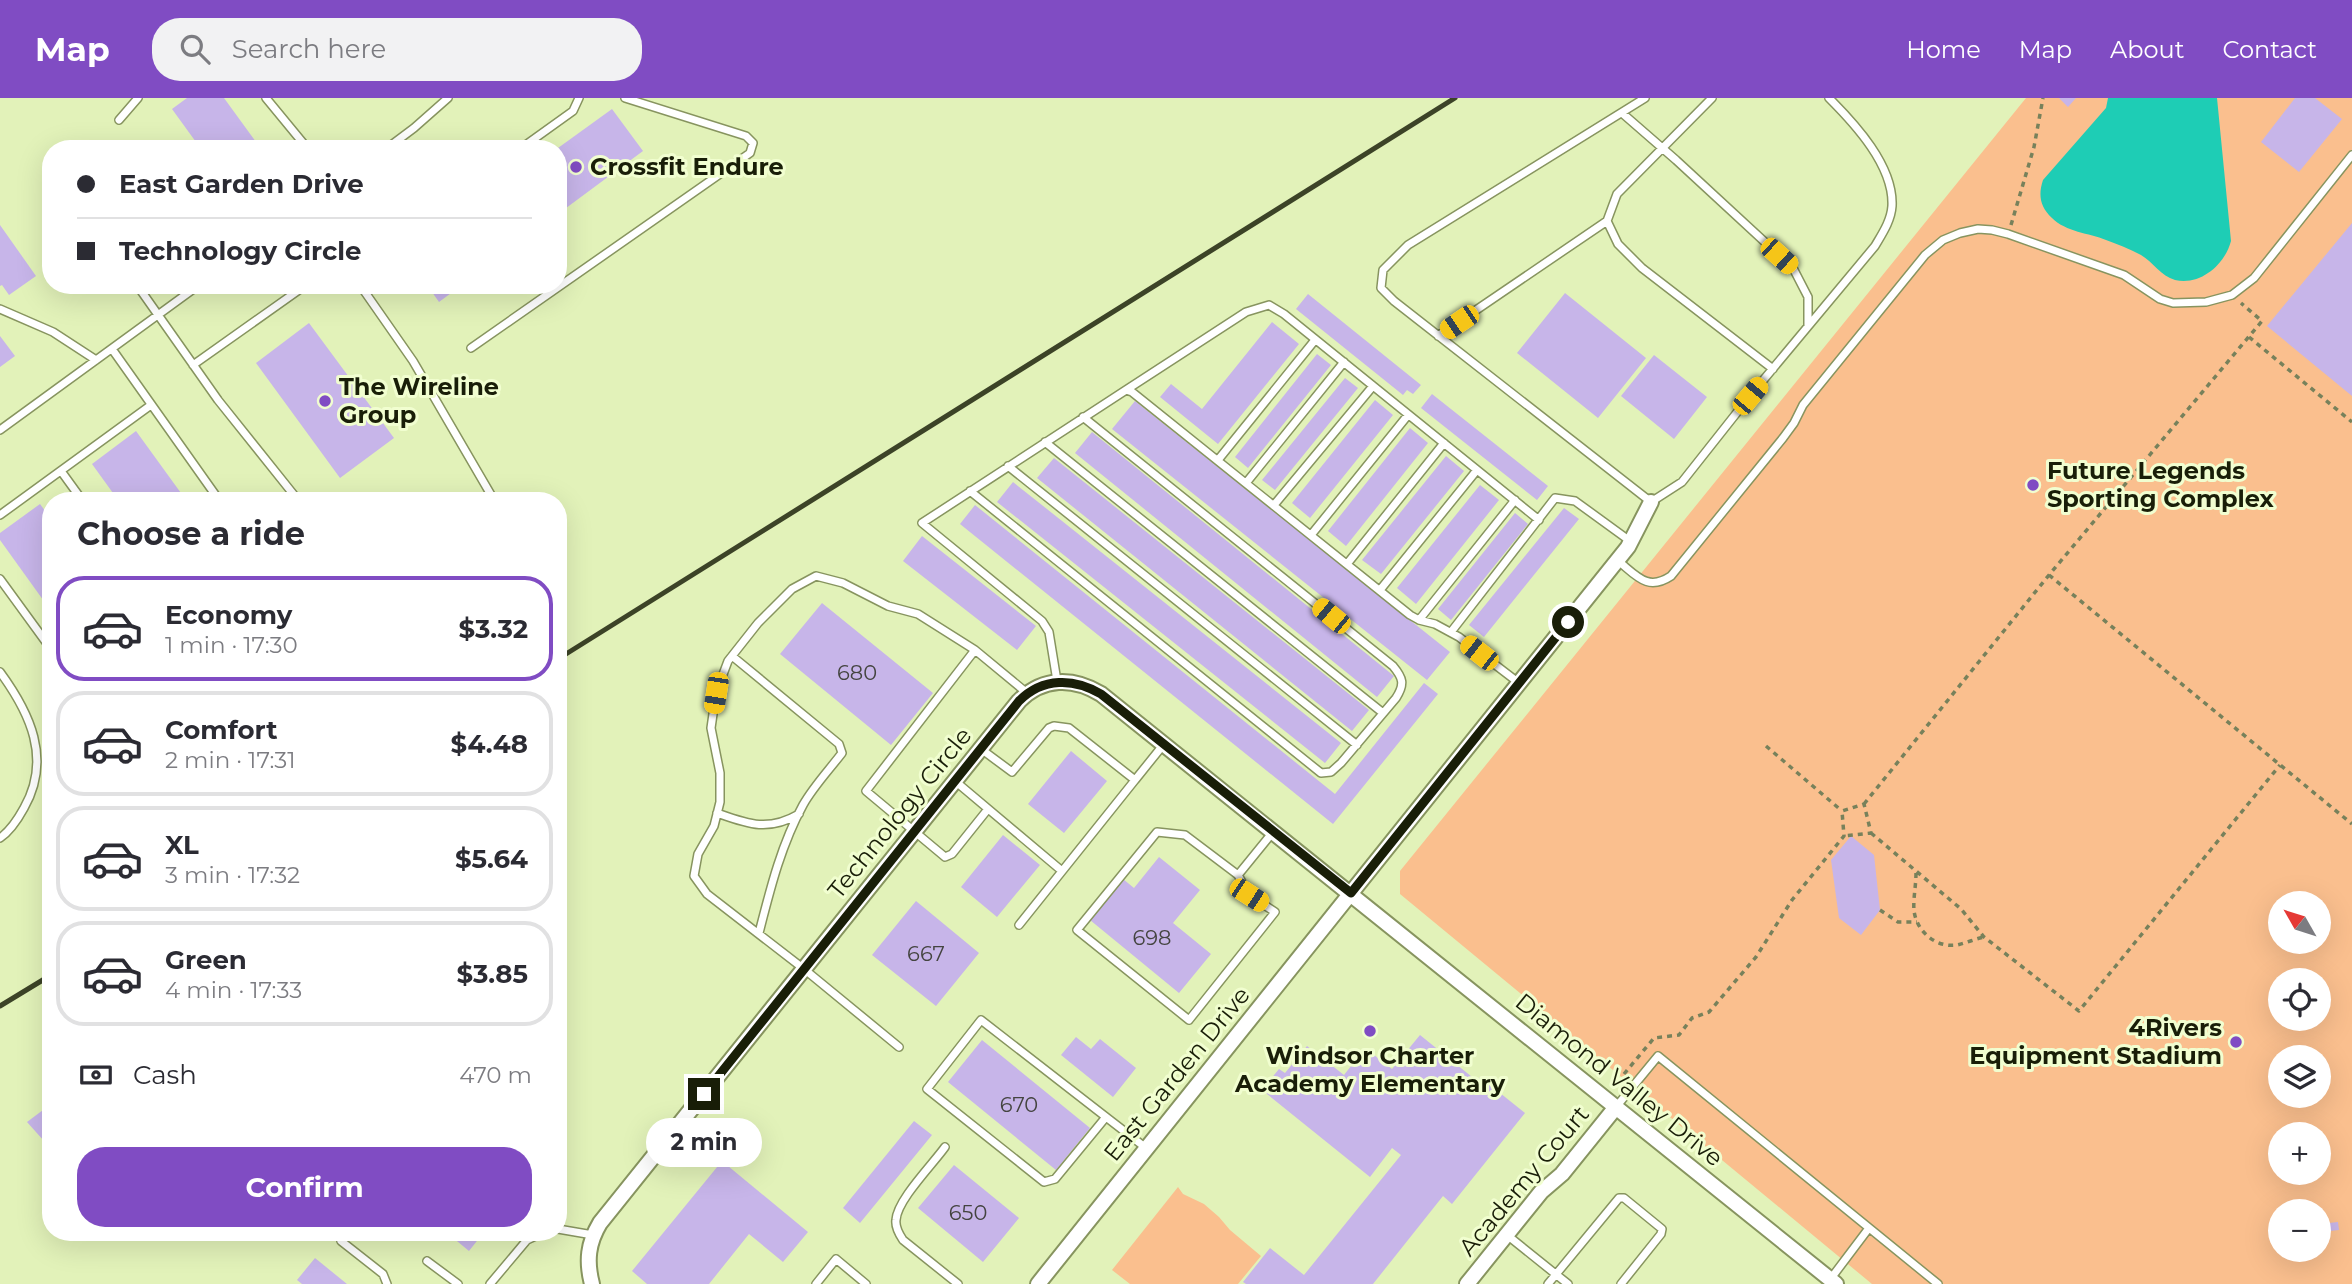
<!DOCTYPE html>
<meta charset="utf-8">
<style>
:root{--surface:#fff;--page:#f2f2f3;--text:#2b2b33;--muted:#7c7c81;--line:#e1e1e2;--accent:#804cc3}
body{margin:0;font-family:Montserrat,sans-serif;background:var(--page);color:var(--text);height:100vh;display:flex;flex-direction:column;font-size:26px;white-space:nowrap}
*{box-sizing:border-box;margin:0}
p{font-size:23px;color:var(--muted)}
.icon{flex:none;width:38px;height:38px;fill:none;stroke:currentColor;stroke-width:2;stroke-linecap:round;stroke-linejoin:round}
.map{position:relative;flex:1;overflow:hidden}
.drawer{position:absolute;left:42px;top:394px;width:525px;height:749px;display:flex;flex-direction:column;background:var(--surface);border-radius:28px;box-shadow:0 7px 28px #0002}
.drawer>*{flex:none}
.banner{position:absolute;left:42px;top:42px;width:525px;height:154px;border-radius:28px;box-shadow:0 7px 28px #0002;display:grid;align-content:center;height:154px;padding:0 35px;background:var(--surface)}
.needle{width:46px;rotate:309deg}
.buttons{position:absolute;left:2268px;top:793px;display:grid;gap:14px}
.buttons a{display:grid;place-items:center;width:63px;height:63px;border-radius:50%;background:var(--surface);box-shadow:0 7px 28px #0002;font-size:35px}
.end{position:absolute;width:32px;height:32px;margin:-16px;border:9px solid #191e08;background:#fff;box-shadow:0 0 0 4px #fff}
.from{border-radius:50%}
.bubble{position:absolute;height:49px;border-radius:24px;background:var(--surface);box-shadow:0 7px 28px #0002;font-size:23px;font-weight:700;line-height:49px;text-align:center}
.car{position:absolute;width:21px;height:42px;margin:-21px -10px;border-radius:9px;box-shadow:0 0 5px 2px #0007;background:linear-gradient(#f5c518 24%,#345 0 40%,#f5c518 0 76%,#345 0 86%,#f5c518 0)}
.banner b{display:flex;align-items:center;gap:24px;height:66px;font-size:26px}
.banner b+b{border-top:2px solid var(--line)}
.banner i{width:18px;height:18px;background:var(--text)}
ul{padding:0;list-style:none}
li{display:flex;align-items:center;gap:21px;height:105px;margin:0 14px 10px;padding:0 21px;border:4px solid var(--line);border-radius:28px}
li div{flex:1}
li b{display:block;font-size:26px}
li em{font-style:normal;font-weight:700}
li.on{border-color:var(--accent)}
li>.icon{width:63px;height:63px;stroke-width:1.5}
h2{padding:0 35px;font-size:32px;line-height:84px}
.pay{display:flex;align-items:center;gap:18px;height:77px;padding:0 35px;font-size:26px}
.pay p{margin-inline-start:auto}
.primary-button{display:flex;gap:14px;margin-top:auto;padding:14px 35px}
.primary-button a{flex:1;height:80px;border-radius:28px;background:var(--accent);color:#fff;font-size:28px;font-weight:700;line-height:80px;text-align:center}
header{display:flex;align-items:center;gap:42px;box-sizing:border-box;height:98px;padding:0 35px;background:var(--accent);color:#fff}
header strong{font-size:33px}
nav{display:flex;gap:38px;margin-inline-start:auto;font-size:24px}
.search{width:490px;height:63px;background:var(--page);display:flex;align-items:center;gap:18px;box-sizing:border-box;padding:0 24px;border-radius:28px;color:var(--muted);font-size:26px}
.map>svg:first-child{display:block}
</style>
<header>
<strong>Map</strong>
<div class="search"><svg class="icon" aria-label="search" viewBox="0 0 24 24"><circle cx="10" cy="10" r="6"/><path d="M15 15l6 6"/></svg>Search here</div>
<nav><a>Home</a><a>Map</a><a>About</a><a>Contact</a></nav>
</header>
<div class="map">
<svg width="2352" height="1186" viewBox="0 0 2352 1186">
<rect width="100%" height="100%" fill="#e2f2b9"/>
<!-- green -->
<path fill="#fabf8e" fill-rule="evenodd" d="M2026,0H2352V1186H1872L1400,796V773ZM2280,805H2319V844H2280ZM2280,882H2319V920H2280ZM2280,959H2319V998H2280ZM2280,1036H2319V1074H2280ZM2280,1113H2319V1152H2280Z
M1178,1089L1183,1096L1204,1106L1219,1119L1230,1132L1261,1158L1238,1186H1130L1112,1172Z"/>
<!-- water -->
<path fill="#1ecdb5" d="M2108,0H2217L2231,143C2225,166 2201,188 2175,182C2161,178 2153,164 2141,157C2130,151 2117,146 2106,142C2089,135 2066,134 2052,120C2040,109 2038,97 2043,82L2106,10Z"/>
<!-- building -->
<path fill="#c7b5e9" d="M187,0H224L261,51H201L172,11Z
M2059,0H2076L2068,9Z
M2295,0H2315L2342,21L2299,74L2261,44Z
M612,11L643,53L558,116V50Z
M2352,125V298L2267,228Z
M0,127L36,178L9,197L2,187L0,188Z
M427,187H462L439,204Z
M1565,195L1646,260L1598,320L1517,255Z
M1308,196L1421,287L1413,296L1407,292L1403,297L1296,211Z
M1272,224L1299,246L1218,346L1160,299L1171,286L1202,311Z
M309,225L394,340L340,380L256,265Z
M0,238L15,258L0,269Z
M1317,256L1331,267L1248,370L1235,359Z
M1654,257L1707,299L1674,341L1621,298Z
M1345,280L1358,290L1275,392L1262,382Z
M1432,296L1548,388L1537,402L1421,310Z
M1375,302L1393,317L1310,420L1292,405Z
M1135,303L1450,554L1427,582L1112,331Z
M1410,330L1428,345L1346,448L1328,433Z
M136,333L186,402H118L92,366Z
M1092,334L1394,578L1377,599L1075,355Z
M1446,358L1464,373L1381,476L1362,462Z
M1054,360L1369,612L1352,633L1037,380Z
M1013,384L1341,645L1325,665L997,404Z
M1480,387L1499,402L1416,506L1397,490Z
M40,406L51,421V513L0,442V435Z
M975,407L1335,696L1424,585L1438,596L1333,726L960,426Z
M1564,410L1579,421L1484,539L1469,527Z
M1515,415L1528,426L1451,522L1438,511Z
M922,438L1036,528L1017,552L903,463Z
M822,505L933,595L891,647L780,556Z
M1071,653L1107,683L1064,735L1028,706Z
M1003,737L1040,767L997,819L961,789Z
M1851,738L1874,757L1880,812L1861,837L1839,820L1831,762Z
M1159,759L1200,792L1173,825L1211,856L1179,895L1090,822L1123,781L1134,790Z
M916,803L979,855L936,908L872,857Z
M1420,937L1477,983L1480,979L1525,1015L1452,1106L1443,1098L1373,1186H1246L1243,1184L1270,1150L1304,1177L1401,1057L1392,1050L1370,1079L1262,992L1279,971L1285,975L1307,948L1344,977L1365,950L1392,971Z
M1076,939L1091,951L1100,941L1136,970L1113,999L1061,957Z
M982,942L1090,1030L1056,1072L948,984Z
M43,1012L51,1022V1038L44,1043L27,1024Z
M914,1023L932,1037L860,1125L843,1110Z
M722,1063L808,1134L783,1164L749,1136L709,1186H647L632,1173Z
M954,1067L1019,1120L983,1164L918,1110Z
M2338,1124L2339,1132L2321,1134L2320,1126Z
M446,1134H484L469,1153Z
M315,1160L347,1186H302L297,1182Z"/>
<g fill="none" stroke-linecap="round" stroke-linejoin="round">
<defs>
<path id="lane" d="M266,0L308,51
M1645,0L1408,147L1383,172L1381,190L1394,203L1651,404L1682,384L1750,298L1875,148C1882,136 1891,123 1892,108C1894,68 1855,26 1829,0
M1712,0L1617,96L1607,123L1618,146L1642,170L1773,271
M1622,15L1676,62L1793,170L1808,199V228
M119,22L138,0
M386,51L414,30L448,0
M520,51L573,13L579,0
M137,187L218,302L298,402
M360,187L413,263L494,402
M0,211L53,234L96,262
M1438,238L1607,123
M471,250L750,55L753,45L746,38L625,0
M112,251L219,402
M193,267L306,187
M1126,292L1246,214L1269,207L1284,216L1539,422
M0,332L199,187
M1045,344L1383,615
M1218,362L1315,242
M1008,368L1357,647
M61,373L82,402
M1246,385L1344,264
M970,393L1321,675L1331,674L1341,665L1396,600C1405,586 1403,580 1393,568L1083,319
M1274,407L1373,288
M0,417L151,307
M1311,437L1408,317
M1617,462C1636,477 1647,494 1671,478L1783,340L1794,325L1803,307L1925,157L1943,142L1960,135L1978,131L1992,132L2008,136L2124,177L2160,201L2173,205L2206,204L2232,197L2254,180L2352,57
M1347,466L1444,345
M0,481L51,551
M1380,492L1477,372
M1419,522L1515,402
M1451,534L1555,400L1575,403L1630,443
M732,558L839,646L842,655C829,672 813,689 803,707C781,747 770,792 759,835
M0,574C30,615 52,661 24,710C18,721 10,733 0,740
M1057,583L1049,534L1042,523L922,425L1126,292L1132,294L1410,517L1419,522L1435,526L1459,539L1519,585
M981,651L1012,674L1049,630L1054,628L1069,630L1135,682L1164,646
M955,683L1062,773
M988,711L952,756L945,759L866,693L975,552L1027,595
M717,715C748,726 768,734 799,716
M1238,777L1185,737L1157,734L1077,832L1189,922L1275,814L1249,797L1238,777L1273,734
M1019,827L1135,682
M899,949L804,871L707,796L694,778L698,756L714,728L720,704V675L711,630L716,595L728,563L758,525L792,491L816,478L843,485L888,508L918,516L975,552
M1616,1009L1658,958L1938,1186
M1106,1019L981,922L927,991L1044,1084L1055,1081L1106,1019L1146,1050
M945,1049C933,1066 897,1102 896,1122C895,1129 899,1136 903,1142L958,1186
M558,1131L593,1137
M1507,1137L1568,1186
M341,1143L383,1176L387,1186
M427,1163L458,1186
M1829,1183L1869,1130
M490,1186L527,1142L544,1134
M816,1186L836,1161L866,1186
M1548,1186L1619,1100H1624L1662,1131L1661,1136L1621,1186"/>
<path id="street" d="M592,1186C586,1163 588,1145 600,1125L1019,603C1043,579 1073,579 1101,596L1836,1186
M1038,1186L1628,449L1651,404
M1467,1186L1541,1094L1562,1076L1616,1009"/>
</defs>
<!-- lane casing -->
<use href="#lane" stroke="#87945f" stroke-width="10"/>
<!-- street casing -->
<use href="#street" stroke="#87945f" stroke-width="18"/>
<!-- path -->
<path stroke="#77815b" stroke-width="3.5" stroke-dasharray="5 5" stroke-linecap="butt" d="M2011,127L2034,49L2043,0
M2249,239L2352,324
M2049,477L2352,726
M1766,648L1842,713
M1864,706L2049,477L2262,223L2241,205
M1871,735L1961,811L1984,839L2079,913L2280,667
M1916,775C1916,788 1913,801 1914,813C1917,834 1936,850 1957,847C1966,845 1975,841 1984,839
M1880,812L1898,824H1917
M1624,976L1654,940L1679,937L1692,920L1709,914L1756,859L1792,802L1844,738L1842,713L1864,706L1871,735L1844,738"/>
<!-- lane -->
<use href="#lane" stroke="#fff" stroke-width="7"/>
<!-- street -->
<use href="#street" stroke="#fff" stroke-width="14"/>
<!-- rail -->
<path stroke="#3c4327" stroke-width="5" d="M558,561L1455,0
M0,908L51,877"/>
</g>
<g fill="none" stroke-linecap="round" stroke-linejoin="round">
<!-- route -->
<path stroke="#191e08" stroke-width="9" d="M704,996L1019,603C1043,579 1074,580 1101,596L1351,795L1568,524"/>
</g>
<!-- markers -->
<g fill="#804cc3" stroke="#f1fed0" stroke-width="2.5">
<circle cx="576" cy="69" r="7"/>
<circle cx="325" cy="303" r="7"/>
<circle cx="2033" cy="387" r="7"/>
<circle cx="1370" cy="933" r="7"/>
<circle cx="2236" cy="944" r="7"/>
</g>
<g text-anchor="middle" stroke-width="6" stroke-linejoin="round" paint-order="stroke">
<!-- number labels -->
<g font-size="21" fill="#444440">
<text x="857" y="582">680</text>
<text x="1152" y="847">698</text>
<text x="926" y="863">667</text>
<text x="1019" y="1014">670</text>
<text x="968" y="1122">650</text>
</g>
<!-- poi labels -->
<g font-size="24" font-weight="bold" fill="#191e08" stroke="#f1fed0" text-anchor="start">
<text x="590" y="77">Crossfit Endure</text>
<text x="339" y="297">The Wireline<tspan x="339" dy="28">Group</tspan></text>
<text x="2047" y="381">Future Legends<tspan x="2047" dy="28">Sporting Complex</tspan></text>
<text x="2222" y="938" text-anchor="end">4Rivers<tspan x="2222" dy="28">Equipment Stadium</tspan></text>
<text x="1370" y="966" text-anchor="middle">Windsor Charter<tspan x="1370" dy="28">Academy Elementary</tspan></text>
</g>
<!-- street labels -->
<g font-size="24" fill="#191e08" stroke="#f1fed0">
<text transform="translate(900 715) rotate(-51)" y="8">Technology Circle</text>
<text transform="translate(1177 976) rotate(-51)" y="8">East Garden Drive</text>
<text transform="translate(1619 982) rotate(39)" y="8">Diamond Valley Drive</text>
<text transform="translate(1524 1083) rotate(-50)" y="8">Academy Court</text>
</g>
</g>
</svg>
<div class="buttons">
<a><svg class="needle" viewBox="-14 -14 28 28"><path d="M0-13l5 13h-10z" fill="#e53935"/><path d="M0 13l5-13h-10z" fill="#7c7c81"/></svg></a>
<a><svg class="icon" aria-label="locate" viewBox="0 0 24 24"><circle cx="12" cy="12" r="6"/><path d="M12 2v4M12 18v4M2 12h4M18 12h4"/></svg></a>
<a><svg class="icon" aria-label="layers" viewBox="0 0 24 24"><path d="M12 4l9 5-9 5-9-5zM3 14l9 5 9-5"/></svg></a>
<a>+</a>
<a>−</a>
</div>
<i class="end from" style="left:1568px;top:524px"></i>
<i class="end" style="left:704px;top:996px"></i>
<div class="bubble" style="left:646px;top:1020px;width:116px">2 min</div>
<i class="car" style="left:1779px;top:158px;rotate:132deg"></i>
<i class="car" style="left:1459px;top:224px;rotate:236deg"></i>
<i class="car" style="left:1750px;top:298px;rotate:40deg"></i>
<i class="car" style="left:1331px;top:518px;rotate:309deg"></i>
<i class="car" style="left:1479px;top:555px;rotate:308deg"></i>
<i class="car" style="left:716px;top:595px;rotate:189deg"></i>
<i class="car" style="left:1249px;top:797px;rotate:123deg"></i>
<div class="banner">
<b><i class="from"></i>East Garden Drive</b>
<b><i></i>Technology Circle</b>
</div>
<section class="drawer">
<h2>Choose a ride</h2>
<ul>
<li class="on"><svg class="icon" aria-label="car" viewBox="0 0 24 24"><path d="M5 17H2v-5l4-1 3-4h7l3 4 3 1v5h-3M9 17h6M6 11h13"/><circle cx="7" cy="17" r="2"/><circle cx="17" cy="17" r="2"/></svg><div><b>Economy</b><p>1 min · 17:30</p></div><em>$3.32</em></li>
<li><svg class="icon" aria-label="car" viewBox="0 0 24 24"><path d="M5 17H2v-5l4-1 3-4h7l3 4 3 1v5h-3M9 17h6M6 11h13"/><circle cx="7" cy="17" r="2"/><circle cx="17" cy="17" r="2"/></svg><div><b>Comfort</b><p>2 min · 17:31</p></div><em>$4.48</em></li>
<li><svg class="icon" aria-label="car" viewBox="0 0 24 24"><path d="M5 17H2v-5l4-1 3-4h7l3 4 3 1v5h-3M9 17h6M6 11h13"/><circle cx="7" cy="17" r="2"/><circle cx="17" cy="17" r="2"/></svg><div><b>XL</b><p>3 min · 17:32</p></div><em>$5.64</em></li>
<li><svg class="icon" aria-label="car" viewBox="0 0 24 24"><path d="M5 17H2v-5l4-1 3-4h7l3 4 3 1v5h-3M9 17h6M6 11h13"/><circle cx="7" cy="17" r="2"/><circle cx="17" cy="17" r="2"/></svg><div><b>Green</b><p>4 min · 17:33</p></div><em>$3.85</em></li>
</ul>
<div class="pay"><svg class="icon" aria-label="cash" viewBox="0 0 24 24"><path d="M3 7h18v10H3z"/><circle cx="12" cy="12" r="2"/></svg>Cash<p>470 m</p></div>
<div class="primary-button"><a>Confirm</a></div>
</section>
</div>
